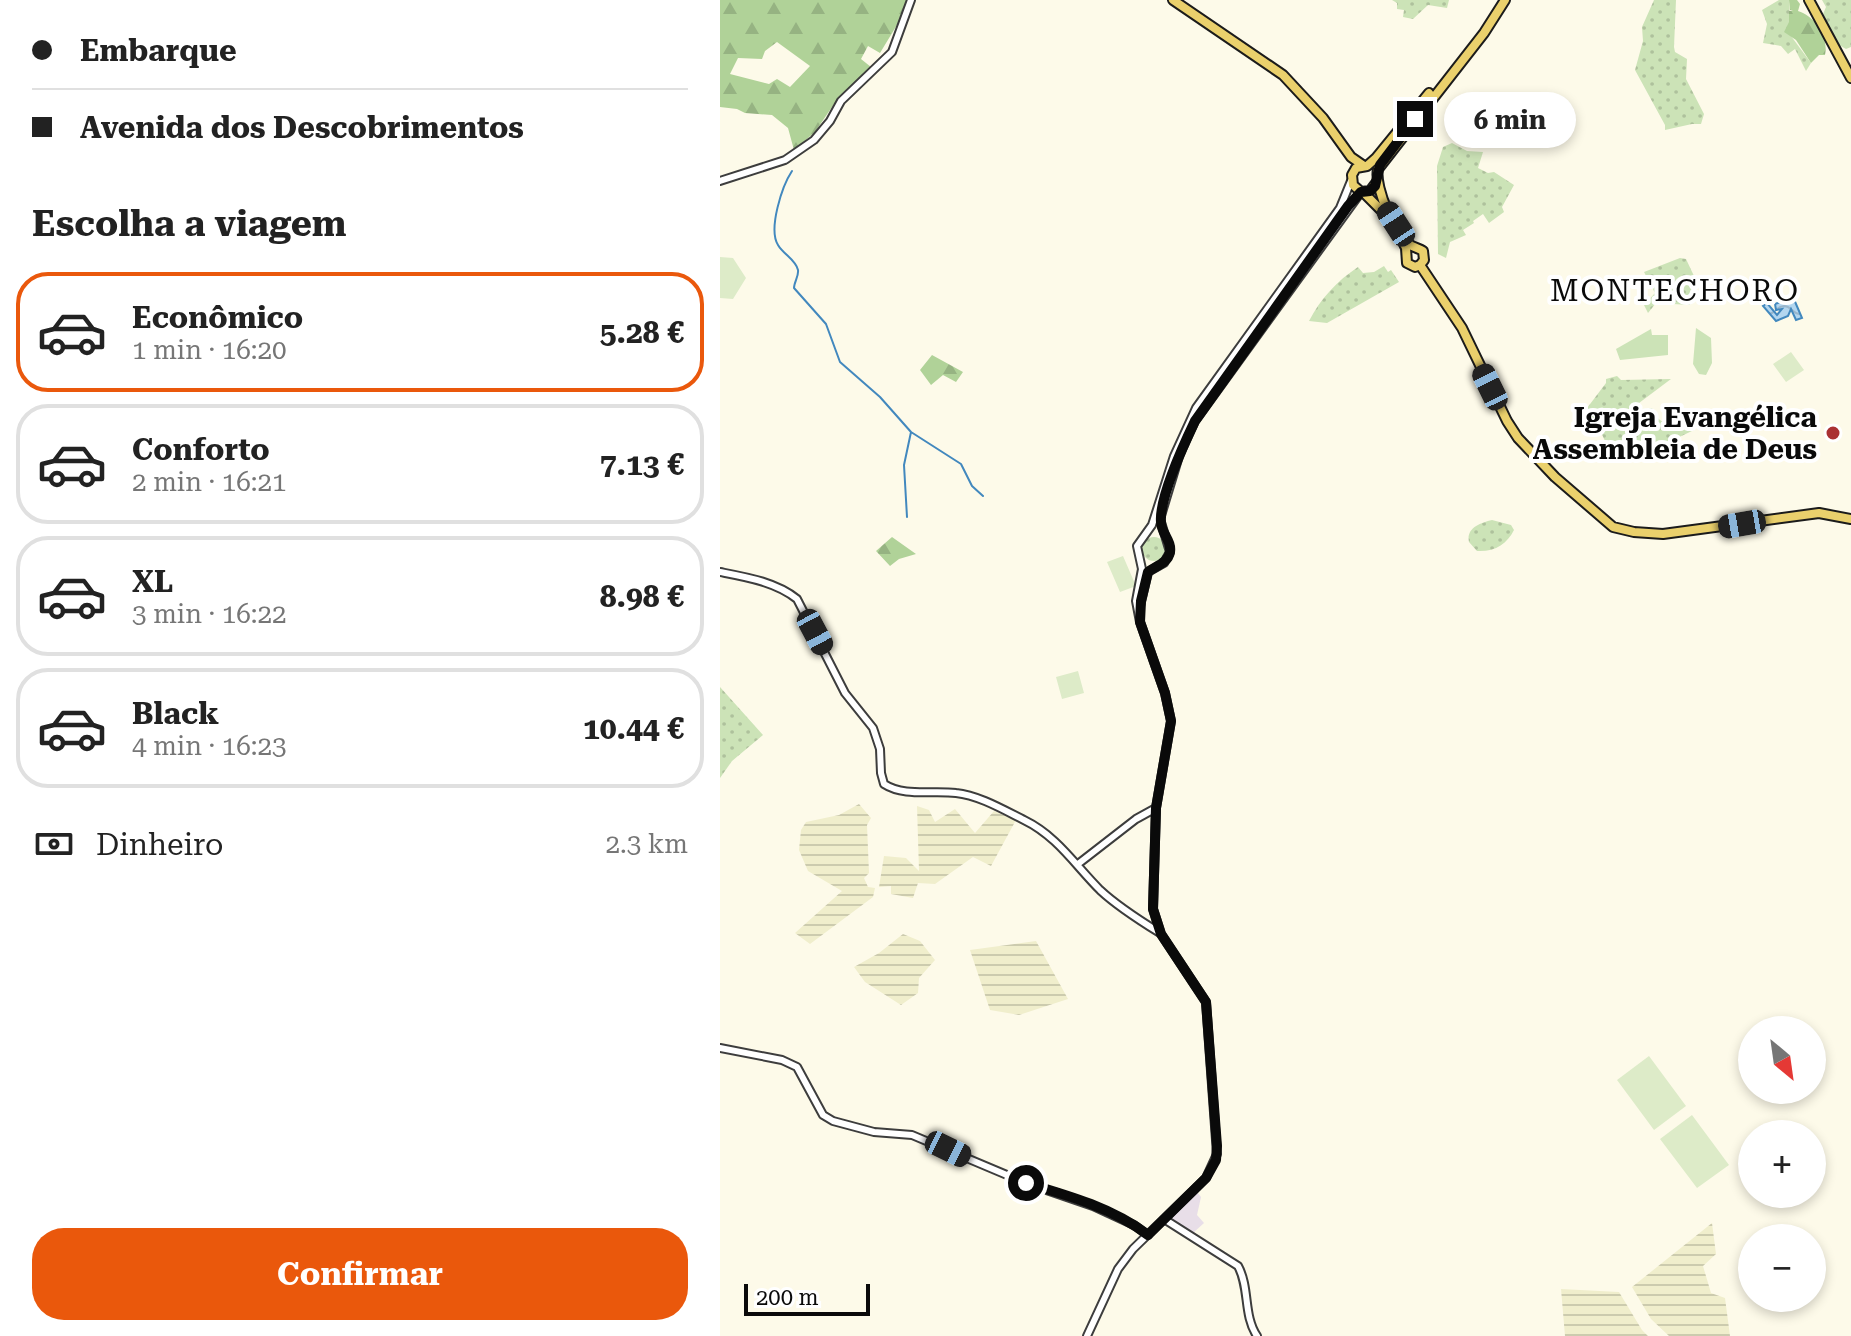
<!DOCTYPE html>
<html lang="pt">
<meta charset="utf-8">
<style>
:root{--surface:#fff;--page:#f6f6f6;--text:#222;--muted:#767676;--line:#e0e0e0;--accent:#ea580c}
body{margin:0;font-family:"Roboto Serif",serif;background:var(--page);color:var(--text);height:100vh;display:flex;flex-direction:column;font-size:30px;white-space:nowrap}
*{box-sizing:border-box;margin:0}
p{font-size:26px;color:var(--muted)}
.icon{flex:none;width:44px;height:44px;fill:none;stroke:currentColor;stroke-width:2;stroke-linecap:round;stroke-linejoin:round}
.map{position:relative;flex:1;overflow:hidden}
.drawer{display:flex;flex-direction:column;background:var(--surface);width:720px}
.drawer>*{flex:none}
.guide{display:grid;align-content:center;height:176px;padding:0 32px;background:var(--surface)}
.needle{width:52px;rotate:151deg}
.fabs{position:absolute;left:1018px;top:1016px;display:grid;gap:16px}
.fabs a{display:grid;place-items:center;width:88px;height:88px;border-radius:50%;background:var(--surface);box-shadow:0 4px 12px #0003;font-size:40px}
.scale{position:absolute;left:24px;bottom:20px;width:126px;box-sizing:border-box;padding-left:8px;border:4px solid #0a0a0a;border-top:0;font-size:22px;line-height:28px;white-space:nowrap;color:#0a0a0a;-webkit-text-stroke:6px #fff;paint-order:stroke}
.end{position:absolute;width:36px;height:36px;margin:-18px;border:10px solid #0a0a0a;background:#fff;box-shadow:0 0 0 4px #fff}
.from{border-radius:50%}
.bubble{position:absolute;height:56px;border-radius:28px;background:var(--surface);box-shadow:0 4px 12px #0003;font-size:26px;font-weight:700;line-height:56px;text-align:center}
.car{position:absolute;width:24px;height:48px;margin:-24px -12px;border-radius:10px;box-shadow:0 0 6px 2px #0007;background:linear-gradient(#222 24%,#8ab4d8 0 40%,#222 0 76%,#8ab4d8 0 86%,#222 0)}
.guide b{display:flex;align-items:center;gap:28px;height:76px;font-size:30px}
.guide b+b{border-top:2px solid var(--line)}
.guide i{width:20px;height:20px;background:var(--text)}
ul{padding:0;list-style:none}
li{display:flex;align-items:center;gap:24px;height:120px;margin:0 16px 12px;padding:0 16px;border:4px solid var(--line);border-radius:32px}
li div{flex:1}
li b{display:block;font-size:30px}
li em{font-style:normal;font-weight:700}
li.selected{border-color:var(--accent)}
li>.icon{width:72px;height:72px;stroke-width:1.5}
h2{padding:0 32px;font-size:36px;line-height:96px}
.pay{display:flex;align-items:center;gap:20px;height:88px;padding:0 32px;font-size:30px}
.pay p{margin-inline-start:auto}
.primary-button{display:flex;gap:16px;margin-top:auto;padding:16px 32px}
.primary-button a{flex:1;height:92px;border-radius:32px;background:var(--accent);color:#fff;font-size:32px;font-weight:700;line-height:92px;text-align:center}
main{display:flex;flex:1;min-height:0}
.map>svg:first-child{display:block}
</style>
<main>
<section class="drawer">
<div class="guide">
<b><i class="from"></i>Embarque</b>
<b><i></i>Avenida dos Descobrimentos</b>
</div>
<h2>Escolha a viagem</h2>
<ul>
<li class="selected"><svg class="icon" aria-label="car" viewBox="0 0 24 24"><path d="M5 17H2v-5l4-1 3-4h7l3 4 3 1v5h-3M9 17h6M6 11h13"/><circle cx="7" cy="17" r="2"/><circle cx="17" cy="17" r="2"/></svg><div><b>Econômico</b><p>1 min · 16:20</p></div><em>5.28 €</em></li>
<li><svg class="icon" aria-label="car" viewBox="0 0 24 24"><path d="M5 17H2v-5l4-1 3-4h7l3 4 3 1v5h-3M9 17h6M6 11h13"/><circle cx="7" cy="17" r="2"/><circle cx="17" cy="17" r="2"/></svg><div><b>Conforto</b><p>2 min · 16:21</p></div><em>7.13 €</em></li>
<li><svg class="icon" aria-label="car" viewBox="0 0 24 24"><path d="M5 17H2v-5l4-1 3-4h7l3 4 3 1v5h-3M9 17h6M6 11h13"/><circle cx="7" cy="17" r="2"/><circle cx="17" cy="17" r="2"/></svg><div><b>XL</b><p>3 min · 16:22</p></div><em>8.98 €</em></li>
<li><svg class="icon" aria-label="car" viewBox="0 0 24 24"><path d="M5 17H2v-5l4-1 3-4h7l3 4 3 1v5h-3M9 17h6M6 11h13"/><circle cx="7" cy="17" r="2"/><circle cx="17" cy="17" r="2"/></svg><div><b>Black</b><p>4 min · 16:23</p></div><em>10.44 €</em></li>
</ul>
<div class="pay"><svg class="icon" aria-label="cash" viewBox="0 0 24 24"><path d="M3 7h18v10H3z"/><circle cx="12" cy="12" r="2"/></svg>Dinheiro<p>2.3 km</p></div>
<div class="primary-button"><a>Confirmar</a></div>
</section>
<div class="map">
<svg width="1131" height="1336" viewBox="0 0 1131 1336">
<defs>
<pattern id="farmland-rules" width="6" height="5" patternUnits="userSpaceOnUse" patternTransform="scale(2)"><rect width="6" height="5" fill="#f0eecc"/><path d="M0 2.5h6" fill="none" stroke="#cccbae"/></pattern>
<pattern id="grass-dots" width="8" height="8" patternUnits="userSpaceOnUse" patternTransform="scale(2)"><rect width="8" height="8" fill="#cce3b7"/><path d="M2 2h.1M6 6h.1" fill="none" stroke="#aec19c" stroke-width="1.8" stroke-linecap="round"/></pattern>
<pattern id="forest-firs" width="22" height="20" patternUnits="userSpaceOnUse" patternTransform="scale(2)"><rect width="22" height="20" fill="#b0d298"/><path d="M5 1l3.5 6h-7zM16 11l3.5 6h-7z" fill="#96b382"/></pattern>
<pattern id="water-waves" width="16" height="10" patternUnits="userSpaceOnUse" patternTransform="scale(2)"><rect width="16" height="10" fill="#b3d6ef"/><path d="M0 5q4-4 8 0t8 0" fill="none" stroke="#99b6cc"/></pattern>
</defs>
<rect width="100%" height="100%" fill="#fdfae9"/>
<!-- industrial -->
<path fill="#e8dee8" d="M477,1192L481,1197L477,1215L484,1223L473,1233L452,1222L451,1218Z"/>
<!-- farmland -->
<path fill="url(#farmland-rules)" d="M139,804L151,818L147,825L149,873L144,878L148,887L155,888L153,897L90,944L75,933L122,891L88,871L79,850L81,830L86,822L119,815Z
M197,806L209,810L215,822L235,809L255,833L274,811L296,820L271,866L253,857L215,884L198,883L193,898L171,894V886L159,887L164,856L186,858L199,871Z
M183,934L200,941L215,960L199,978L198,993L181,1005L145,982L134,967L159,953Z
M316,941L348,999L299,1015L270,1010L250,950Z
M992,1223L996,1254L983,1266L991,1293L1005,1298L1010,1336H949L931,1319L912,1287Z
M841,1289L899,1292L922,1330L928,1336H845Z"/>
<!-- grass -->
<path fill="url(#grass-dots)" d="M672,0H729L727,8L708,5L693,19L683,17L684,10L677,9V3Z
M934,0H956L954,47L955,52L967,59L966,79L984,114L981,124H972L945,130V125L915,70L923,41L922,27Z
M1059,0H1069L1071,36L1091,63L1086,71L1075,49L1068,54L1061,46L1043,43L1047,24L1042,10Z
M1102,0H1131V47L1126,49L1119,45L1103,14L1106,7Z
M732,143L747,151L763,152L758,168L768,173L774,172L794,185L782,207L784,212L769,223L763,214L753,221L754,223L743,230L746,235L730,242L726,258L718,254L717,166L723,147Z
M960,258L966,259L974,276L970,305L936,303L928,313L924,305L935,293L924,272Z
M664,266L668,272L671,270L679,282L607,323L589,321C601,298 617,281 638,267L643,273L654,272Z
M897,376L901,380L951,379L915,406L920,410L932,408C937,422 947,426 961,426L962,430L973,428L974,430L951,441L896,459L899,450L885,441L878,426L873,427L861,416L886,383V379Z
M772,520L791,525L794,530C787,544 775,552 757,551L749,542C746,528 760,523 772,520Z
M422 549a12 12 0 1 1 24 0a12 12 0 1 1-24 0Z
M0,687L43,735L12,761L0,778Z"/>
<!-- forest -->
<path fill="url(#forest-firs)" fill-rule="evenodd" d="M0,0H187L180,20L160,53L148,46L141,59L151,67L114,104L95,132L74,150L68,128L52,115L25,113L17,109L0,107ZM57,42L90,66L70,87L57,79L49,84L10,74L18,58L42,59L45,51Z
M1069,0H1077L1080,4L1078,11C1095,16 1109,37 1105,55H1099L1091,63L1076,40L1064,32L1069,22V11H1073L1070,10Z
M212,355L243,372L236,382L223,375L211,385L200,370Z
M172,537L196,554L179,559L170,566L156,551Z"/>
<!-- garden -->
<path fill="#cce3b7" d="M976,328L991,338L992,363L986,375L979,374L973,364Z
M931,329L932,335H948V355L900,360L896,349Z"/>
<!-- pitch -->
<path fill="#ddebc8" d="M0,257L13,258L26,278L13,299L0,298Z
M1071,352L1084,370L1066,382L1053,364Z
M403,556L416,586L400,592L387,562Z
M358,671L364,693L342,699L336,677Z
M929,1056L966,1106L934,1130L897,1080Z
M972,1115L1009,1165L977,1188L940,1139Z"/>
<!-- water -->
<path fill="url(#water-waves)" stroke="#4288be" stroke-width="2" d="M1073,297L1082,318L1076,320L1071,309L1068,316L1056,321L1043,306L1047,303L1057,315L1062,309L1056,310L1055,304Z"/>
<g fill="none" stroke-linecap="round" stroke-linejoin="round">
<!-- stream -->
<path stroke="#4288be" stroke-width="2" d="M72,171C62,186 48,229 58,245C63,254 76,260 78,270C79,276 74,282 74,288L106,324L120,362L160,397L191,432L184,465L187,517
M191,432L241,464L252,486L263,496"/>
<defs>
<path id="minor" d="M0,181L65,160L94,140L110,121L121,101L172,52L191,0
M0,572C26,577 56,582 77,599L125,693L153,728L160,749L161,773L164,784C184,797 213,790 236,793C258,795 284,810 304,820C337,836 355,865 380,890C397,906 419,920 440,933
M420,606L428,572L444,563L450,552L440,519L459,456L475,421L641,192
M358,864L416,819L436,808
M0,1048L62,1060L77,1067L103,1115L113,1121L154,1132L192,1135L306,1183L373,1206L414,1225L428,1235
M444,1219L518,1266C530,1288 523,1315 537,1336
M367,1336L398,1269L413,1249L486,1178L497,1154L486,1002L441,934L433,909L436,808L451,721L445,693L420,622L416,601L422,569L417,546L432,525L454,456L476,408L620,208L631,181"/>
<path id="major" d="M453,0L563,75L603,118L631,157L644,166
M1089,0L1131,78
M656,183L650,191L641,192L633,185L632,175L636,168L647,166L656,158L709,93
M643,192L663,212
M682,240L686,248L687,263L695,267L700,265
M700,265L742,328L787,421L798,438L835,477L893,527L914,532L943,534L1099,513L1131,519
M700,265L704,260L703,251C700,249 696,248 692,246C676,238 654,187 658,169L764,33L785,0"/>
</defs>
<!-- minor casing -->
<use href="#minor" stroke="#3d3d3d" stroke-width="10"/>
<!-- major casing -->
<use href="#major" stroke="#1b1b1b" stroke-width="12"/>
<!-- minor -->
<use href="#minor" stroke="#fff" stroke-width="6"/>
<!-- major -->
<use href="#major" stroke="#ead06c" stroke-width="8"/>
</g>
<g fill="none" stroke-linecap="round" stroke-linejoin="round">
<!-- route -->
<path stroke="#0a0a0a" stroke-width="10" d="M306,1183C347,1195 393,1208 428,1235L486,1178L496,1160L497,1146L486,1002L441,934L433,909L436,808L451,721L445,693L420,622L421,601L428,572C436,566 448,563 450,552C452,541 441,533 441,522C439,499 464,444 475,421L628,206L641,192L650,191L655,186L660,165L695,119"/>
</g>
<!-- markers -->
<circle fill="#aa3133" stroke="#fff" stroke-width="3" cx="1113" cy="433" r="8"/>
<g text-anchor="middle" stroke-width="8" stroke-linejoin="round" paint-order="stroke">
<!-- poi labels -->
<g font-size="28" font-weight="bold" fill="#0a0a0a" stroke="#fff" text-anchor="end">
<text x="1097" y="427">Igreja Evangélica<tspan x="1097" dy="32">Assembleia de Deus</tspan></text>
</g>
<!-- neighbourhood labels -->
<g font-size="30" letter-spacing="2" fill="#0a0a0a" stroke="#fff">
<text x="955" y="301">MONTECHORO</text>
</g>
</g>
</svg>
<div class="fabs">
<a><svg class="needle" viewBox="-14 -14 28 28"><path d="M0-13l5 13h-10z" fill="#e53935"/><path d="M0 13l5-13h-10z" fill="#767676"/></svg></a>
<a>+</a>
<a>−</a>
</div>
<div class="scale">200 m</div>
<i class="end from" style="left:306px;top:1183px"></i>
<i class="end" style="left:695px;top:119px"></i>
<div class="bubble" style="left:724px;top:92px;width:132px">6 min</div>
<i class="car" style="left:676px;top:224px;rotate:327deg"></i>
<i class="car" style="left:770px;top:387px;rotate:334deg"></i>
<i class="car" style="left:1022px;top:524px;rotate:260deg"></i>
<i class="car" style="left:95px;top:632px;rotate:152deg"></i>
<i class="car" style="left:228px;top:1149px;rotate:116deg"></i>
</div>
</main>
